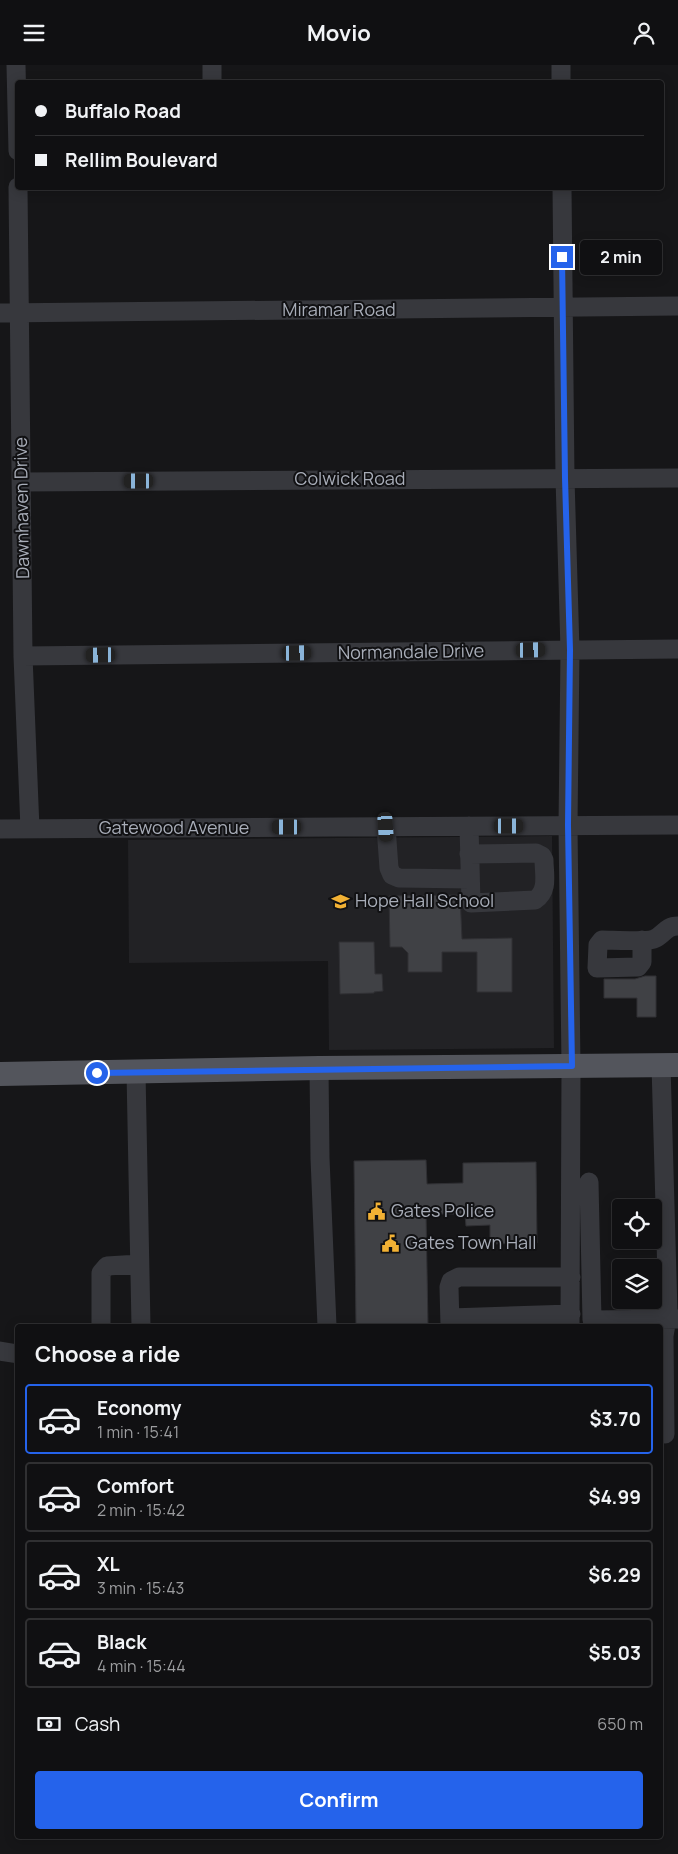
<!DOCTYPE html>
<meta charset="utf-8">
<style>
:root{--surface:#101012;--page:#19191b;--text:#f1f3f6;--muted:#9c9d9f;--line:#303032;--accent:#2563eb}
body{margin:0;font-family:Manrope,sans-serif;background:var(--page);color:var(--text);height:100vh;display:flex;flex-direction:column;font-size:19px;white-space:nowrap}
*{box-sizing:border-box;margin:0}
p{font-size:16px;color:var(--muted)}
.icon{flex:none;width:28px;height:28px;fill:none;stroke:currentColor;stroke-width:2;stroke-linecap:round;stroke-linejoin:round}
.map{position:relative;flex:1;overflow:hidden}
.side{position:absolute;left:15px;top:1259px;width:648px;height:515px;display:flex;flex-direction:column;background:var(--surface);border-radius:5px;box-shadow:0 2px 12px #0003,0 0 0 1px var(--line)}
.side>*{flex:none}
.banner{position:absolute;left:15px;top:15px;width:649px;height:110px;border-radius:5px;box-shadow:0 2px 12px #0003,0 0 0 1px var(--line);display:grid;align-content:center;height:110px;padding:0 20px;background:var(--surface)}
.controls{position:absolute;left:612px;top:1134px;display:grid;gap:10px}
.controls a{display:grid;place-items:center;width:50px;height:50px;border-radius:5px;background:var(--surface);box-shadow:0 2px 12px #0003,0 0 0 1px var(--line);font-size:25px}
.end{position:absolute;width:22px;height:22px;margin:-11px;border:6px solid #2563eb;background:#fff;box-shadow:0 0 0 2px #fff}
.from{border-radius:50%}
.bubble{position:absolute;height:35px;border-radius:5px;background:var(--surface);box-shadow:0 2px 12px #0003,0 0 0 1px var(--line);font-size:16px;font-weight:700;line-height:35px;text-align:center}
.car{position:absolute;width:15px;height:30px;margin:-15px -8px;border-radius:6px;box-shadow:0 0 4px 1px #0007;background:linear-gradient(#222 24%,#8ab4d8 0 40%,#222 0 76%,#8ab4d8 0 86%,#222 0)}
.banner b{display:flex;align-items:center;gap:18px;height:48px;font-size:19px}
.banner b+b{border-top:1px solid var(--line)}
.banner i{width:12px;height:12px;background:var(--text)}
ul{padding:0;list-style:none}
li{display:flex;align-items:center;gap:15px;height:70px;margin:0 10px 8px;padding:0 10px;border:2px solid var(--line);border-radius:5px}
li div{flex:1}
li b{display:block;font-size:19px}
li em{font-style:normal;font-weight:700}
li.current{border-color:var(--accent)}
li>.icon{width:45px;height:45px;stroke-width:1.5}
h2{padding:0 20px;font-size:22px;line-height:60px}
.pay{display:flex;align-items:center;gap:12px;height:55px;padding:0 20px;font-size:19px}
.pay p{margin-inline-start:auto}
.primary-button{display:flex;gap:10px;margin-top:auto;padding:10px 20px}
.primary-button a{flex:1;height:58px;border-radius:5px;background:var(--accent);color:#fff;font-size:20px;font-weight:700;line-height:58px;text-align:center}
header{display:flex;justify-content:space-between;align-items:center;height:65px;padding:0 20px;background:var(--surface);font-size:22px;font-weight:700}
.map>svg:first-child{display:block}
</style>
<header><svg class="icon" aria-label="menu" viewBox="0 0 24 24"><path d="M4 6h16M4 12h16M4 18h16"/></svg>Movio<svg class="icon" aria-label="person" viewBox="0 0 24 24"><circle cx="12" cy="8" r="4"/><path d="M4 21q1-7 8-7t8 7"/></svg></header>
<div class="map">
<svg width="678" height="1789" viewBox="0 0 678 1789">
<rect width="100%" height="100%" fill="#161618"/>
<!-- built -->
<path fill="#222225" d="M552,771L554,983L329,985L328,896L129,898L128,775Z"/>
<!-- building -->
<path fill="#404145" stroke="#303034" d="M460,830L462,874L512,873V927H477V887H442V907H408V888L402,882H390L389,831Z
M339,877H374L375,909H382L383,926L374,927V928L340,929Z
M645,911H656V952H637V933H604V914H635Z
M426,1095L427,1119L463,1118V1098L536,1097L537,1178L490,1179V1160L466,1161L465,1149H426L428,1261H356L354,1096Z"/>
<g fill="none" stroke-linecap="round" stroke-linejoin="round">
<!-- minor -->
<path stroke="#37383d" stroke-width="19" d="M16,0L18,86
M212,0V18
M561,0V18
M18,122L23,591L30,764
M562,122L565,413L570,585L568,761L571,1001L570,1261
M0,248L678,241
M22,417L678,413
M23,591L678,584
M469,761L471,838L535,835C549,826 544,809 544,795L542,791L536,788L469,789
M386,762L389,803L392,810L399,813L470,814
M0,764L678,760
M642,875V897L638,902L597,903L598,880L602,875C612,875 647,877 654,874C664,870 665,861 678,861
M661,1000L668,1247L664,1271L665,1369
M319,1003L320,1093L327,1261
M136,1007L141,1261
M589,1117L592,1255L677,1254
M450,1253L571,1249
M101,1261V1208L107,1201L139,1199
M450,1261L449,1222L451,1216L459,1212H571
M0,1286L18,1289"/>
<!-- major -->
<path stroke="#53555c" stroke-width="24" d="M0,1009L319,1003L678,1000"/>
</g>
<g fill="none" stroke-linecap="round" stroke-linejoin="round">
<!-- route -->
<path stroke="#2563eb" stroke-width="6" d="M97,1008L572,1001L568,760L570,585L565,413L562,192"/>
</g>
<!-- icons -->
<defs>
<symbol id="school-bare" viewBox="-9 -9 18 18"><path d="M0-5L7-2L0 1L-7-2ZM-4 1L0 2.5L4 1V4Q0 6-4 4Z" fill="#f2b134" stroke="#111113" stroke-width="2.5" paint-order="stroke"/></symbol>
<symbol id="civic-bare" viewBox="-9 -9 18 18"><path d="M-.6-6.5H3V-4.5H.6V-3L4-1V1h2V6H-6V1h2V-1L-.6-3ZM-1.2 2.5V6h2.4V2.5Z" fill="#f2b134" stroke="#111113" stroke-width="2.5" paint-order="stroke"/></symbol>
</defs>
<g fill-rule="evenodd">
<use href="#school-bare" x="328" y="824" width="25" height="25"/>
<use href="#civic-bare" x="364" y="1134" width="25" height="25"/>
<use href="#civic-bare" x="378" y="1166" width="25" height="25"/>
</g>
<g text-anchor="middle" stroke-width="4" stroke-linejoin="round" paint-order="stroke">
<!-- street labels -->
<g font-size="18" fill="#a8adb8" stroke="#111113">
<text x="339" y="251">Miramar Road</text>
<text x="350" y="420">Colwick Road</text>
<text transform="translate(22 443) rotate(-91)" y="6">Dawnhaven Drive</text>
<text transform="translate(411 587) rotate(-1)" y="6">Normandale Drive</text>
<text x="174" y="769">Gatewood Avenue</text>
</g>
<!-- poi labels -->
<g font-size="18" fill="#a8adb8" stroke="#111113" text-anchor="start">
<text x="355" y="842">Hope Hall School</text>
<text x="391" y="1152">Gates Police</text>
<text x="405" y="1184">Gates Town Hall</text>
</g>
</g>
</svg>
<div class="controls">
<a><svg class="icon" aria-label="locate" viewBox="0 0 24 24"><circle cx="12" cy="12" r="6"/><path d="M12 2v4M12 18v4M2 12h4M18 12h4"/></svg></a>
<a><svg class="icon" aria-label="layers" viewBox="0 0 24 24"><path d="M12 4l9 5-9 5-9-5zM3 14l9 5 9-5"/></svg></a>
</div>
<i class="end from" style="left:97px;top:1008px"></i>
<i class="end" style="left:562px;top:192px"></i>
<div class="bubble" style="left:580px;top:175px;width:82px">2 min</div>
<i class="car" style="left:139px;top:416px;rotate:270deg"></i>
<i class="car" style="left:531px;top:585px;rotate:89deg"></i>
<i class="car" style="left:297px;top:588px;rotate:89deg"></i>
<i class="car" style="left:101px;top:590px;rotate:269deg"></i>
<i class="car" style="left:509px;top:761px;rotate:90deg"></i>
<i class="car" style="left:287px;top:762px;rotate:270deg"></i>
<i class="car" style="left:386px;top:762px;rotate:176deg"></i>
<div class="banner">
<b><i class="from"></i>Buffalo Road</b>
<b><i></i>Rellim Boulevard</b>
</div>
<section class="side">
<h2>Choose a ride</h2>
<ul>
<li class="current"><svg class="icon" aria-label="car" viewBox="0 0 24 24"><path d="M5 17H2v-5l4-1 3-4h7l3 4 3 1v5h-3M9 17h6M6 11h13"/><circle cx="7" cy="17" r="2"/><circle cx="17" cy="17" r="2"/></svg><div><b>Economy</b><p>1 min · 15:41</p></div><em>$3.70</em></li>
<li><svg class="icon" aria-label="car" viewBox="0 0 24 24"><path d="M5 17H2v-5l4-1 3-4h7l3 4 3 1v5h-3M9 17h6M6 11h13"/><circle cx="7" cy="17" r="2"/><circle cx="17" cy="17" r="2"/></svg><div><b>Comfort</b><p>2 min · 15:42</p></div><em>$4.99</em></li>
<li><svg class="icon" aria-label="car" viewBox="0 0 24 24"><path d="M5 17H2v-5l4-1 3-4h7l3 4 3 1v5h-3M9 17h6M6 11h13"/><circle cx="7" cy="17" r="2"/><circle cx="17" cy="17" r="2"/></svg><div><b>XL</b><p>3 min · 15:43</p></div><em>$6.29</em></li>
<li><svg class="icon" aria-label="car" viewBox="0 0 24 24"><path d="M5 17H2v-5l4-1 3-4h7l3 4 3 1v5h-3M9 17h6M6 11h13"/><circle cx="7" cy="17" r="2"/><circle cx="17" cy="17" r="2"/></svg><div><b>Black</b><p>4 min · 15:44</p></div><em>$5.03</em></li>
</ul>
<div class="pay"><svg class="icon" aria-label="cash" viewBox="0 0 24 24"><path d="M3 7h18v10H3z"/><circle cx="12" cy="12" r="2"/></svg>Cash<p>650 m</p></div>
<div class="primary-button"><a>Confirm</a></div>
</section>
</div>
